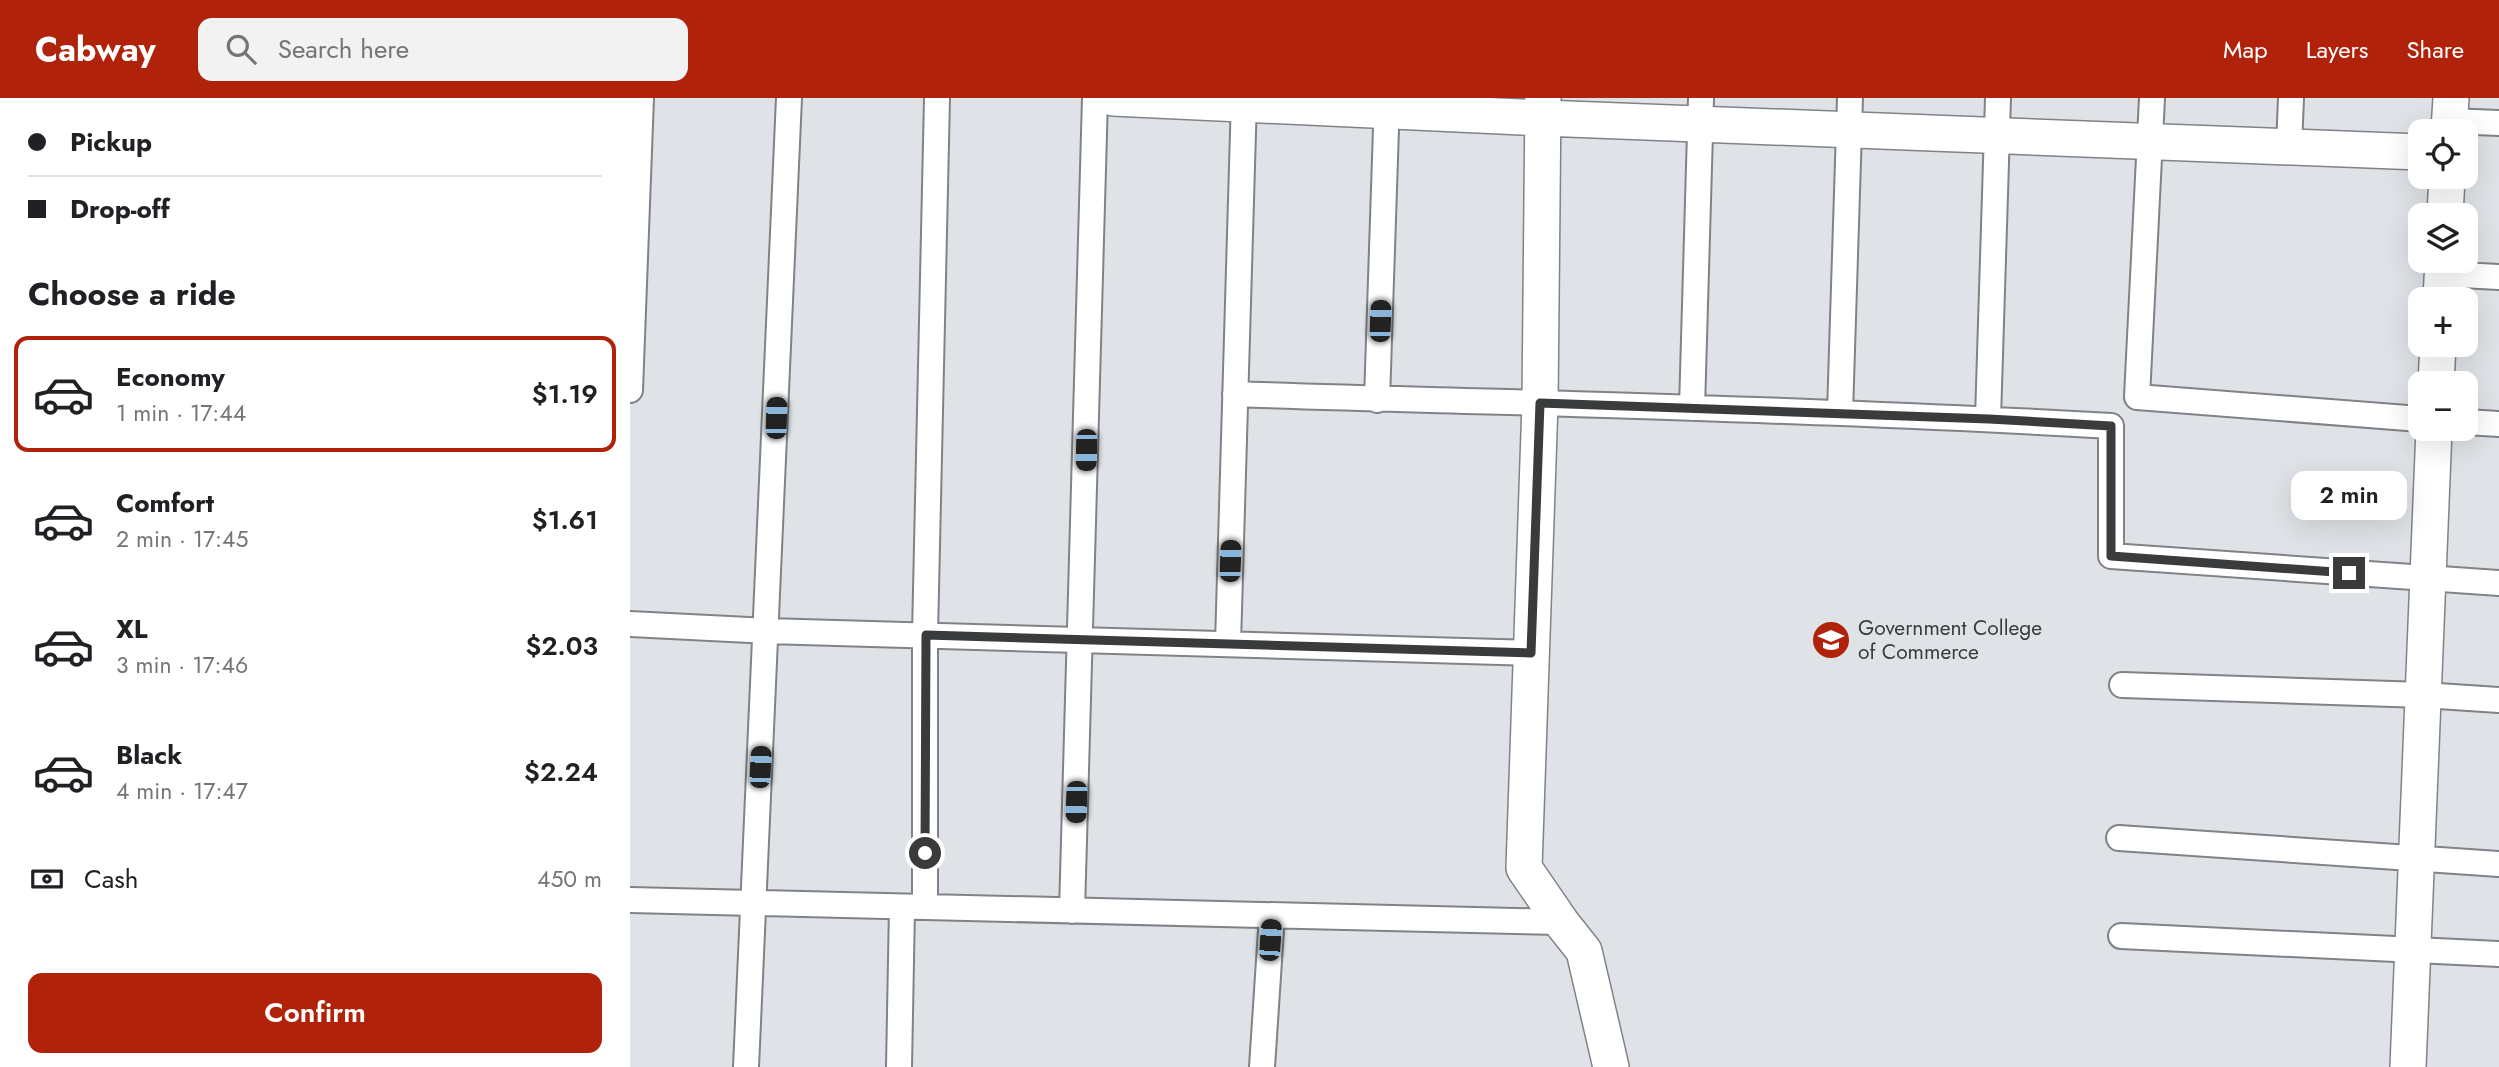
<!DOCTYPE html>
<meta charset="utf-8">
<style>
:root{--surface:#fff;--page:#f2f2f2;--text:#202124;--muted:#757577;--line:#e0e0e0;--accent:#b02209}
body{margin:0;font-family:Jost,sans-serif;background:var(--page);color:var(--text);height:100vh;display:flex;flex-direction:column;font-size:26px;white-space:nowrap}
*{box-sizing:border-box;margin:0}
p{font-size:23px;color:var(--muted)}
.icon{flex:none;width:38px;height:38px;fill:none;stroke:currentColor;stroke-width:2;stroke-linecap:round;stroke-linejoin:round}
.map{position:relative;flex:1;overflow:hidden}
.panel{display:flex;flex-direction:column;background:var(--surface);width:630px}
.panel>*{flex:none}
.guide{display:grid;align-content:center;height:154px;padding:0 28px;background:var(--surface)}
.fabs{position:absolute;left:1778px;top:21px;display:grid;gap:14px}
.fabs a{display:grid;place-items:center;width:70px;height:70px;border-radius:14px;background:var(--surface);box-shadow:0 7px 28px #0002;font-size:35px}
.end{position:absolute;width:32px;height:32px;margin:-16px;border:9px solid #393b3c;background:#fff;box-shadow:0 0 0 4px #fff}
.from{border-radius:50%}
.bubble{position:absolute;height:49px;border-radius:14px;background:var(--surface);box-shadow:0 7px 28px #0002;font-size:23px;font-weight:600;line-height:49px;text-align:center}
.car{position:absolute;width:21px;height:42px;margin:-21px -10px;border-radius:9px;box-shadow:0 0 5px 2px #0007;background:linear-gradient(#222 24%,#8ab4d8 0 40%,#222 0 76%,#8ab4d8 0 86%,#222 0)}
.guide b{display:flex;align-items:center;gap:24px;height:66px;font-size:26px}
.guide b+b{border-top:2px solid var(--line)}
.guide i{width:18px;height:18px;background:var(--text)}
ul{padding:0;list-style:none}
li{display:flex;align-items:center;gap:21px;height:116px;margin:0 14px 10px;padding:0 14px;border:4px solid transparent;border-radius:14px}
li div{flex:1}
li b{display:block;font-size:26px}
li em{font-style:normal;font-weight:600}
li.current{border-color:var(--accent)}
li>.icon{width:63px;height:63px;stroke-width:1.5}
h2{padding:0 28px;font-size:32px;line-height:84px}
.pay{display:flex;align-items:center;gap:18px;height:77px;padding:0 28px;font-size:26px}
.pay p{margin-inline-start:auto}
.button{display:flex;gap:14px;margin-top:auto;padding:14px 28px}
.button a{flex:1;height:80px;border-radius:14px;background:var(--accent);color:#fff;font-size:28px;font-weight:600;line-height:80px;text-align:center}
header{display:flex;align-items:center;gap:42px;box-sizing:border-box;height:98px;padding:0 35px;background:var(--accent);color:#fff}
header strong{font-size:33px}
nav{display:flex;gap:38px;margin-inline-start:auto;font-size:24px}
.search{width:490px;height:63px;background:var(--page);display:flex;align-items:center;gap:18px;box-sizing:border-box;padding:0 24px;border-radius:14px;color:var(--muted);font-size:26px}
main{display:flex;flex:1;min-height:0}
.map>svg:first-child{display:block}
</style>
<header>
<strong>Cabway</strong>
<div class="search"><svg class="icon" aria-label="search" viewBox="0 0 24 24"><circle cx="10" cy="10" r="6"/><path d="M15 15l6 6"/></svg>Search here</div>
<nav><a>Map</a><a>Layers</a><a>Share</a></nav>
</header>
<main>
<section class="panel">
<div class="guide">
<b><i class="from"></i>Pickup</b>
<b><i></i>Drop-off</b>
</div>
<h2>Choose a ride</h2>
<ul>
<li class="current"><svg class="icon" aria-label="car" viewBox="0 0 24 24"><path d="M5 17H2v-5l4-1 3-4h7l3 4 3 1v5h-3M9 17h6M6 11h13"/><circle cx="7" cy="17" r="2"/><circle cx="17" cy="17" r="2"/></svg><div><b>Economy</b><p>1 min · 17:44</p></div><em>$1.19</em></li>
<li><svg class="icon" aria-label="car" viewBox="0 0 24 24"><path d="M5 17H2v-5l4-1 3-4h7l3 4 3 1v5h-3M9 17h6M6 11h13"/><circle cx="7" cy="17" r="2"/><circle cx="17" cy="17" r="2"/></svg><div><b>Comfort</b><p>2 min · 17:45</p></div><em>$1.61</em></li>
<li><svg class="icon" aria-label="car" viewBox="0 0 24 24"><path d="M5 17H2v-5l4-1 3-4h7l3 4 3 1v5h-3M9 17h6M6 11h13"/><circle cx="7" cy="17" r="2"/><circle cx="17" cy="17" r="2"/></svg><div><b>XL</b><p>3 min · 17:46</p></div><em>$2.03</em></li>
<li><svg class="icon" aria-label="car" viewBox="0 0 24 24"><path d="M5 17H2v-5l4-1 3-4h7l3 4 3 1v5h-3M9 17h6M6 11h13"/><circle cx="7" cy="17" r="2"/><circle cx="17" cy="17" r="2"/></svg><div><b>Black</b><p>4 min · 17:47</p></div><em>$2.24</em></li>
</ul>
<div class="pay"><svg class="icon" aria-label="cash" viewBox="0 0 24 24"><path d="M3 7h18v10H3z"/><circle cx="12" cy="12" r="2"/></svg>Cash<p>450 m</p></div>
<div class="button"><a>Confirm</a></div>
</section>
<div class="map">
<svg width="1869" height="969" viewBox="0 0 1869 969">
<rect width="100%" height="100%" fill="#dfe3e7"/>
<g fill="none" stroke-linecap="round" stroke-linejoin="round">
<defs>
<path id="street" d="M1522,0L1507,299L1790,321
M1819,23L1869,25
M1659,49L1661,0
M1812,176L1869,179
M0,292L11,0
M605,296C708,300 811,302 913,305C1103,311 1292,317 1481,328V458L1869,485
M747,302L757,0
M1062,310L1071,0
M1210,315L1220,0
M1358,321L1368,0
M1836,324L1869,326
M0,526L137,533L901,555
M598,546L614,0
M1492,587L1793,597L1869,602
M1489,740L1869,766
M0,802L931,824
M295,809V537L307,0
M442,813L465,0
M1491,838L1869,856
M116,969L159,0
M269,969L272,809
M632,969L642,817"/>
<path id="secondary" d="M483,0L913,20L1790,54
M913,0L910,305L894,770L931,824L954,853L981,969
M1819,33L1821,0
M1815,117L1817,79
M1811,201L1813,163
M1806,285L1808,247
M1778,969L1804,331"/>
</defs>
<!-- street casing -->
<use href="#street" stroke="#7f8386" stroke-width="28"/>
<!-- secondary casing -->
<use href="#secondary" stroke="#7f8386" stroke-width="38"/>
<!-- street -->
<use href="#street" stroke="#fff" stroke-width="24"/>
<!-- secondary -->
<use href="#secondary" stroke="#fff" stroke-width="35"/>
</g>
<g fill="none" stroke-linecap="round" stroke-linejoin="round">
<!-- route -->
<path stroke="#393b3c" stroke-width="9" d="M295,755L296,537L901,555L910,305L1359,321L1481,328V458L1719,475"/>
</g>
<!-- icons -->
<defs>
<symbol id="university-disc" viewBox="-11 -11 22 22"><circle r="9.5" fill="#b02209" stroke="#dfe3e7"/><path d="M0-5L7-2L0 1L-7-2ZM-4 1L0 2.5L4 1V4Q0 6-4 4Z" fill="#fff"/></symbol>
</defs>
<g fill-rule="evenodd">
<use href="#university-disc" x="1179" y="520" width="44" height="44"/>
</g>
<g text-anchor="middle" stroke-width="7" stroke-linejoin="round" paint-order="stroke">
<!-- poi labels -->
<g font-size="21" fill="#393b3c" stroke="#dfe3e7" text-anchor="start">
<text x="1228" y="537">Government College<tspan x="1228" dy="24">of Commerce</tspan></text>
</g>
</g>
</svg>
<div class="fabs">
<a><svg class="icon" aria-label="locate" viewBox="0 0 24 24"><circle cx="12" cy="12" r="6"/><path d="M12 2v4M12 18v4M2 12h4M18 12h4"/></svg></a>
<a><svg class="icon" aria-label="layers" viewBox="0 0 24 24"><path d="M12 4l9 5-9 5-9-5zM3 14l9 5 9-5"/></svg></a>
<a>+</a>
<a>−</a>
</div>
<i class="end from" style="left:295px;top:755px"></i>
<i class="end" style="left:1719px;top:475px"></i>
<div class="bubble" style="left:1661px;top:373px;width:116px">2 min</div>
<i class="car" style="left:750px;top:223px;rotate:2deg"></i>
<i class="car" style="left:146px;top:320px;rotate:2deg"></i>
<i class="car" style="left:456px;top:352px;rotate:181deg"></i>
<i class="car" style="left:600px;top:463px;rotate:2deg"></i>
<i class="car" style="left:130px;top:669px;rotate:3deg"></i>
<i class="car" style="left:446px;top:704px;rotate:182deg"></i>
<i class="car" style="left:640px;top:842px;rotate:4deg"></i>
</div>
</main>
